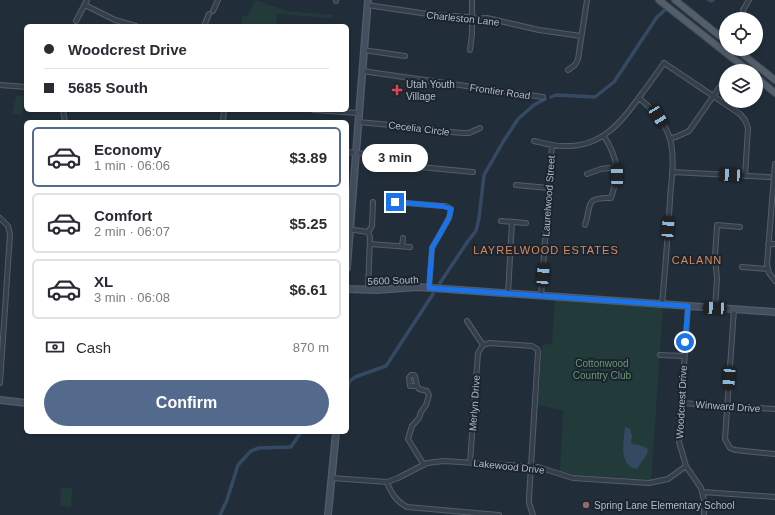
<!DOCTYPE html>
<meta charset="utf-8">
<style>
:root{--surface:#fff;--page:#f7f7f7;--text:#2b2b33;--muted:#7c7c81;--line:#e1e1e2;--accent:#536a8c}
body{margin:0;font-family:Arial,sans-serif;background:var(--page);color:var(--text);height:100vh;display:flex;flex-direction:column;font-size:15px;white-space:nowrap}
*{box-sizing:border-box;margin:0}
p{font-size:13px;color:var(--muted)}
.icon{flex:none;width:22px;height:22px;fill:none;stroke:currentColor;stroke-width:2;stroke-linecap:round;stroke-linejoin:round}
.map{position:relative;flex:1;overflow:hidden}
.panel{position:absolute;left:24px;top:120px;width:325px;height:314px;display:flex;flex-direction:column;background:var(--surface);border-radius:6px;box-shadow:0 2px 6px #0003}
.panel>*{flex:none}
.guide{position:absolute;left:24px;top:24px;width:325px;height:88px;border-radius:6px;box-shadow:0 2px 6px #0003;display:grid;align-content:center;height:88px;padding:0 20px;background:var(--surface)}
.tools{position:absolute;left:719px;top:12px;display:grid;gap:8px}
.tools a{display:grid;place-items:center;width:44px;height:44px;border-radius:50%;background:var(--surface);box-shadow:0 2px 6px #0003;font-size:20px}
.end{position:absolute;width:18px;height:18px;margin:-9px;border:5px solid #1a73e8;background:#fff;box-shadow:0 0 0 2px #fff}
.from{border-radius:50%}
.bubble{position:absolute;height:28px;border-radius:14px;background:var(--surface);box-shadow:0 2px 6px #0003;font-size:13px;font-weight:700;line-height:28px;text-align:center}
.car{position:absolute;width:12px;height:24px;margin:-12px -6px;border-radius:5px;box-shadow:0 0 3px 1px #0007;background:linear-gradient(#222 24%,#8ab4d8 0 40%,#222 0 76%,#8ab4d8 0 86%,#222 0)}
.guide b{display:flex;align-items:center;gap:14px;height:38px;font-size:15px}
.guide b+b{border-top:1px solid var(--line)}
.guide i{width:10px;height:10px;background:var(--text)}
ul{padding:7px 0 0;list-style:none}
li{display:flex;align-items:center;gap:12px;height:60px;margin:0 8px 6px;padding:0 12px;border:2px solid var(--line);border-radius:6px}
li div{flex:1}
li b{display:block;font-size:15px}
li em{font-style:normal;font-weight:700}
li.on{border-color:var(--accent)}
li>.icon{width:36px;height:36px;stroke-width:1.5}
.pay{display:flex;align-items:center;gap:10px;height:44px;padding:0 20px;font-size:15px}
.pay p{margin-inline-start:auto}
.button{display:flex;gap:8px;margin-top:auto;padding:8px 20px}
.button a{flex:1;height:46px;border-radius:24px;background:var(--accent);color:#fff;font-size:16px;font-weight:700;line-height:46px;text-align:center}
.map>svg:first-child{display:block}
</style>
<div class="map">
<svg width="775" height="515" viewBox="0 0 775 515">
<rect width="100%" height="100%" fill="#212e3a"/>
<!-- green -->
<path fill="#233a3b" d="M255,0L287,11L334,15L330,18L277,14L276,26H241L242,17L248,15Z
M17,95L25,97L21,115L12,113Z
M555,300L663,308L651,480L578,475L560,471L563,410L538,405L542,345L552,344Z
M61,488H72L71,507L60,506Z"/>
<!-- water -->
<path fill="#354a62" d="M625,427L630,429L632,436L631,442L633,444L639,445L648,449L647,454L637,469C618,467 624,439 625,427Z"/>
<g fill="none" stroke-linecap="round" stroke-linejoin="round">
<!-- canal -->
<path stroke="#354a62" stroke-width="3.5" d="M709,0L711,1L713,0
M551,97L556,95L595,97L614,82L657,17L665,10
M440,283L468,241L476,231L479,218L484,175L503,142L518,119L534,105L545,99
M347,392L349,382L355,377L386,366L433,294
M220,515L227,500L238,465L251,451L259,448L291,447L301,432"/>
<defs>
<path id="street" d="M336,1V0
M85,5L115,20L136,26
M367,5L435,15L487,18L539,30L581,36
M213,11L218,0
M744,19L743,10L749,0
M76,21L87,0
M204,26L209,14
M363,50L405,56
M470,50L472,34V0
M568,70L575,65L578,59L587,0
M362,71L543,97
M0,85L26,87
M639,98C652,109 663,120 669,136C676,156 671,180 670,200C668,235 665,270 662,304
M63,110L65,122
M314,110L358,113
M223,122L224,110
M358,122L412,127L428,130L463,133H469L480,128
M670,138L676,137L689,131L726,78
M534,141C543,143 553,146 563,146C603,148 622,121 643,92C650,83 657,73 664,63L740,114L745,120L748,128L745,176
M347,152L366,154L373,161L378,163L473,172
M775,164L767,264L769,273L775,281
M672,172L769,177
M587,174L601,169L617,167
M516,185L549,188
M395,202L442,206H446L451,209L449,218L432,248L429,288
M0,218L8,226L10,234L0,383
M501,221L526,223
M585,225C592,206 583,197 611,198C620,172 618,159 604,136
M347,229L368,232
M368,232L372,226L373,202
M370,244L410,247
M768,244H775
M402,246L403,238
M742,267L767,269
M368,290L370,237L368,232
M508,294L512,222
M541,296L552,145
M688,306L679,442L686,466L701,488L704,500V515
M715,308L717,279L715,256L717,225L740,227
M734,309L725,439L730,448L735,450L775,454
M467,321L483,345
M483,345L490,343L532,346L537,349L538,352L529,498V503L533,515
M660,355L684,356
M417,386L415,376L414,375H411L409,378L410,386H417L419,389L427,391L429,395L426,405L421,412L419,418L412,426L408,439L424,465
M681,403L775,409
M470,462L478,353L483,345
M332,478L387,482L398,478L427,463L444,461L538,467L573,478L649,483L668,479L686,466
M387,482C391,493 396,501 407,507L499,515
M702,492L775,497"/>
<path id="secondary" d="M347,268L368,0
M347,289L376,290L418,287L775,312
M0,400L26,403
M328,515L336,432"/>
<path id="primary" d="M659,0L749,71
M675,0L726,41
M736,49L775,80
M756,77L775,93"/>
</defs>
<!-- street casing -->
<use href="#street" stroke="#535d68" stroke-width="6"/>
<!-- secondary casing -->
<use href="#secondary" stroke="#535d68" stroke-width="8"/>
<!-- primary casing -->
<use href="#primary" stroke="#414b57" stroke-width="8"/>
<!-- street -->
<use href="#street" stroke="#353f4b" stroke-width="4"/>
<!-- secondary -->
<use href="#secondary" stroke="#434f5e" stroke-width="5.5"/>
<!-- primary -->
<use href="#primary" stroke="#535e6b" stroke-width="6"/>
</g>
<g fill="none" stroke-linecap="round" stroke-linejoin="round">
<!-- route -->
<path stroke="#1a73e8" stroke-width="5" d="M395,202L442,206L451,209L449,218L432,248L429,288L688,306L685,342"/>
</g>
<!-- markers -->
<path fill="#e0444e" stroke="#1b242f" stroke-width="1.5" d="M395 84h4v4h4v4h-4v4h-4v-4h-4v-4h4z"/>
<circle fill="#8d6e63" stroke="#1b242f" stroke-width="1.5" cx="586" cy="505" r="4"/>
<g text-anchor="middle" stroke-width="4" stroke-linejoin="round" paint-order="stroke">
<!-- street labels -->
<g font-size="10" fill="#b0bac7" stroke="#1b242f">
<text transform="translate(463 18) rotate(6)" y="4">Charleston Lane</text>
<text transform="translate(500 91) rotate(8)" y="4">Frontier Road</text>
<text transform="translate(419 128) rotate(7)" y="4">Cecelia Circle</text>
<text transform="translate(548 196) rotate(-86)" y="4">Laurelwood Street</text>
<text transform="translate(393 280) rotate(-2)" y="4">5600 South</text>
<text transform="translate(681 402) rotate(-87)" y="4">Woodcrest Drive</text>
<text transform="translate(474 403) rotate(-86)" y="4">Merlyn Drive</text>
<text transform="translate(728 406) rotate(4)" y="4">Winward Drive</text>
<text transform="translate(509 466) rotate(6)" y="4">Lakewood Drive</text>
</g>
<!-- poi labels -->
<g font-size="10" fill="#b0bac7" stroke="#1b242f" text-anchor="start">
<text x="406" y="88">Utah Youth<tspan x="406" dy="12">Village</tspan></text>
<text x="594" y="509">Spring Lane Elementary School</text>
</g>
<!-- park labels -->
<g font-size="10" fill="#67986f" stroke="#1b242f">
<text x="602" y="367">Cottonwood<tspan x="602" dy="12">Country Club</tspan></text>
</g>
<!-- neighbourhood labels -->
<g font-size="11" letter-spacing="1" fill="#d58a5d" stroke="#1b242f">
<text x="546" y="254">LAYRELWOOD ESTATES</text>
<text x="697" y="264">CALANN</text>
</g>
</g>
</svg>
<div class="tools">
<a><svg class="icon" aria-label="locate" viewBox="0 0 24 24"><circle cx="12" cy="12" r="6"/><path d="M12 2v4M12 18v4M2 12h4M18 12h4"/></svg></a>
<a><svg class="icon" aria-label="layers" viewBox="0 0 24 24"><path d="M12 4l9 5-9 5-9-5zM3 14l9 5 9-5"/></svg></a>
</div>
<i class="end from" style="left:685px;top:342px"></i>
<i class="end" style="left:395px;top:202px"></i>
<div class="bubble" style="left:362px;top:144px;width:66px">3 min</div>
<i class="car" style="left:658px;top:116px;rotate:148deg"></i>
<i class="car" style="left:617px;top:175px;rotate:359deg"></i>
<i class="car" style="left:731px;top:175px;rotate:273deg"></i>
<i class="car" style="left:668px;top:228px;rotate:4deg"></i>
<i class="car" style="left:543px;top:275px;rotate:4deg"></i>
<i class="car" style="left:715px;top:308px;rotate:273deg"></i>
<i class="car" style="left:729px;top:378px;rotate:184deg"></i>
<div class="guide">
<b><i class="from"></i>Woodcrest Drive</b>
<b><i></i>5685 South</b>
</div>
<section class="panel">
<ul>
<li class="on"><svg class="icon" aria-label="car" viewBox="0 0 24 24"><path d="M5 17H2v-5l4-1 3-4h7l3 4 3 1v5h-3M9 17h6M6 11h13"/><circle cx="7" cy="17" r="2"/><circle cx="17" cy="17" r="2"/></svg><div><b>Economy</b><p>1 min · 06:06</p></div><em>$3.89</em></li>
<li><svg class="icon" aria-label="car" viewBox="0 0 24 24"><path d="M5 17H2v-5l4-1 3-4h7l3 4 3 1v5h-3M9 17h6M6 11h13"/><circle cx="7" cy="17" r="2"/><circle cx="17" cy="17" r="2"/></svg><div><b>Comfort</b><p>2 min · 06:07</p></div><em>$5.25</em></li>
<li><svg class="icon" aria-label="car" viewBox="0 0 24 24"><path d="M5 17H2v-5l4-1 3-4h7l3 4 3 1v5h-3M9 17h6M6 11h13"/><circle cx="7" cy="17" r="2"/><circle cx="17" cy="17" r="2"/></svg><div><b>XL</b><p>3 min · 06:08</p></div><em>$6.61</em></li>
</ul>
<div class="pay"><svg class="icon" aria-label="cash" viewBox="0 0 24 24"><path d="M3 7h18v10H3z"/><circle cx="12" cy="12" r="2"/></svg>Cash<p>870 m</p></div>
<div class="button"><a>Confirm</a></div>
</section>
</div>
